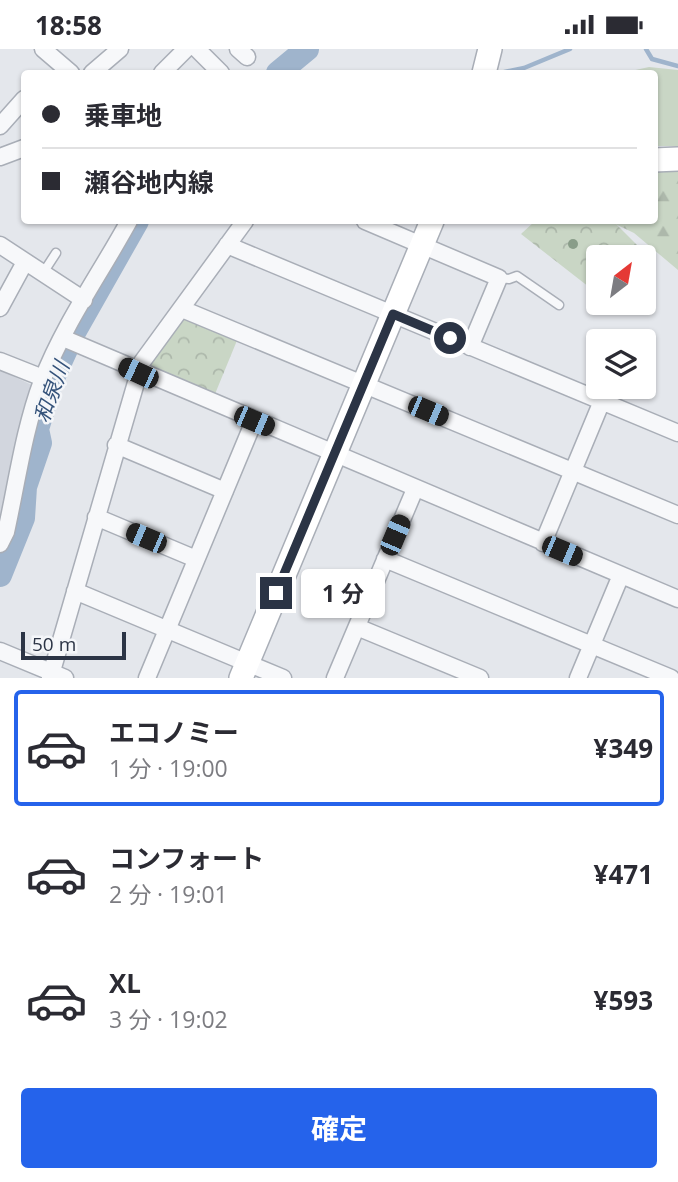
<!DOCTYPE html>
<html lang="ja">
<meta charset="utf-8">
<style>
:root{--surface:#fff;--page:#f7f7f7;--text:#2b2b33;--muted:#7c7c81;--line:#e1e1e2;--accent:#2563eb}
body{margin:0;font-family:"Open Sans","Noto Sans JP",sans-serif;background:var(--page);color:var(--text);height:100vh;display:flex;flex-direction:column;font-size:26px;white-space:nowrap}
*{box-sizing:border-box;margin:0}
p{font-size:23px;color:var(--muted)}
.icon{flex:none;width:38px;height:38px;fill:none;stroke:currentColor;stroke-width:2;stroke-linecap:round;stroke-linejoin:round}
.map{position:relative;height:629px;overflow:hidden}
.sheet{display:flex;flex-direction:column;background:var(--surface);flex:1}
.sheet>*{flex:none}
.top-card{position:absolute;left:21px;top:21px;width:637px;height:154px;border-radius:7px;box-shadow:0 2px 5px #0004;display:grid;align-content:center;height:154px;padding:0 21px;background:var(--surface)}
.needle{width:46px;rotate:31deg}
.fabs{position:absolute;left:586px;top:196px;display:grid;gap:14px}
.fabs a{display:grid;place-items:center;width:70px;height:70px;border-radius:7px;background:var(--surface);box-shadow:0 2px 5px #0004;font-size:35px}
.scale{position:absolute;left:21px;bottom:18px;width:105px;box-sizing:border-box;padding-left:7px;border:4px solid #2b3445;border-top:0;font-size:19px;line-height:24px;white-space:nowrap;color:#2b3445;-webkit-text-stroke:5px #f4f6f9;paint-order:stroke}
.end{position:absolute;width:32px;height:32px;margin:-16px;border:9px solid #2b3445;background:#fff;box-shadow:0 0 0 4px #fff}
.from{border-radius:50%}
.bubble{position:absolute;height:49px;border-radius:7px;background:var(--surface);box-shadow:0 2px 5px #0004;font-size:23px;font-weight:700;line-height:49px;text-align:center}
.car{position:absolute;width:21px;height:42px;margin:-21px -10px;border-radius:9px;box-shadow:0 0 5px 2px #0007;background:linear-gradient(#222 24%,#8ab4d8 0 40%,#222 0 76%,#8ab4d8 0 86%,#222 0)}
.top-card b{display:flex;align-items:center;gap:24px;height:66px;font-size:26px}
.top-card b+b{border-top:2px solid var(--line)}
.top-card i{width:18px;height:18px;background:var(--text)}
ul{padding:12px 0 0;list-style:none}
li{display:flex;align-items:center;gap:21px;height:116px;margin:0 14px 10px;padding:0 7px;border:4px solid transparent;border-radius:7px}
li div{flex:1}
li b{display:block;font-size:26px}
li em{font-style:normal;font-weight:700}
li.on{border-color:var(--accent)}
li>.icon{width:63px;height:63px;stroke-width:1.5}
.action{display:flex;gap:14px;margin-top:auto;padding:14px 21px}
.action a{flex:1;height:80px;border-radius:7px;background:var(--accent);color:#fff;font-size:28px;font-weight:700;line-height:80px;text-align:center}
.status{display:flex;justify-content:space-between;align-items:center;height:49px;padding:0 35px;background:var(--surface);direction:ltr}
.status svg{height:19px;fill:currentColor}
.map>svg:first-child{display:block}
</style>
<div class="status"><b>18:58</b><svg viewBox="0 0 49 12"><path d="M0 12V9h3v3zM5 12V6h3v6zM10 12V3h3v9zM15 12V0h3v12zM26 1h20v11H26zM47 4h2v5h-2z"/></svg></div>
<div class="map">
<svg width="678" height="629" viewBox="0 0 678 629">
<defs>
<pattern id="forest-firs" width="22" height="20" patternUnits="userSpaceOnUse" patternTransform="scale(1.75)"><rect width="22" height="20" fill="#c9d6c5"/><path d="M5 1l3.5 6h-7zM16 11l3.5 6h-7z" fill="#adb8ab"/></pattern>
<pattern id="park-crowns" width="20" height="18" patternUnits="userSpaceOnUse" patternTransform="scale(1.75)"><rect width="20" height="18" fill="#c9d6c5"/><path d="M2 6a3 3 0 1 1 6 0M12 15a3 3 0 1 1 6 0" fill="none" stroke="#adb8ab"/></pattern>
</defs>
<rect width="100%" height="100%" fill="#e4e7ec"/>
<!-- built -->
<path fill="#d2d6de" d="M0,321L36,338L0,471Z"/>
<!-- grass -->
<path fill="#c9d6c5" d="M649,18L678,21V97H655L654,24H622Z"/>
<!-- forest -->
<path fill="url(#forest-firs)" d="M678,117V221L634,184L609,172H654L655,119Z"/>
<!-- park -->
<path fill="url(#park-crowns)" d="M535,172H613L641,200L635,208H598V245L521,185Z
M186,264L238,289L215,345L152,318L151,312Z"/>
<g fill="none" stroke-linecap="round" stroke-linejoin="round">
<!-- stream -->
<path stroke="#9fb4cc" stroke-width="4.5" d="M646,0L652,10L678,17
M500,24L524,19L570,0"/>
<!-- river -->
<path stroke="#9fb4cc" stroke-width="24" d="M278,24L307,0
M0,526L23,469L25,438L40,394L37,380L52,331L73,285L137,172"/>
<defs>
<path id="lane" d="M43,224L56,204
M499,229L509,230L517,227L559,256"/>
<path id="street" d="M43,0L71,24
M197,0L221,24
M238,0L247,8
M92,24L120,0
M162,24L186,0
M0,77L24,50
M0,108L24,99
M365,172L499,229L470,298
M0,196L84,251
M227,196L678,384
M0,259L25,213
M182,260L678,466
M63,289L678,550
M0,312L43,329
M116,396L225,442
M96,468L196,510
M543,494L602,352
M0,495L6,483C17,433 24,380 42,332C64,275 100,225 129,172
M385,510L671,629
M75,542L283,629
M357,578L480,629
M0,602L65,629
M50,629L142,313L245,172
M147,629L254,372
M335,629L415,440
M578,629L621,526"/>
<path id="secondary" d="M484,24L490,0
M654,111L678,110
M241,629L432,172"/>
</defs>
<!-- lane casing -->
<use href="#lane" stroke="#a9aeb7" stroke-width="11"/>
<!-- street casing -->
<use href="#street" stroke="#a9aeb7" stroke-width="19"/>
<!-- secondary casing -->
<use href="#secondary" stroke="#a9aeb7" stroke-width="26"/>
<!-- lane -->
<use href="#lane" stroke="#f7f8fa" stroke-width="8"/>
<!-- street -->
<use href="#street" stroke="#f7f8fa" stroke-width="16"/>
<!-- secondary -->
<use href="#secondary" stroke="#fff" stroke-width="23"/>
</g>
<!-- trees -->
<circle fill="#899d89" cx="573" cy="195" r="5"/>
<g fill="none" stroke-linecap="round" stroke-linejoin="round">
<!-- route -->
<path stroke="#2b3445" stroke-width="9" d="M276,544L393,265L450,289"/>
</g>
<g text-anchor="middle" stroke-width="5" stroke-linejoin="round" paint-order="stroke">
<!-- water labels -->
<g font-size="21" font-style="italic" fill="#34527a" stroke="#f4f6f9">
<text transform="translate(52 343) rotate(-70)" y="7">和泉川</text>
</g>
</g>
</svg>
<div class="fabs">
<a><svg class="needle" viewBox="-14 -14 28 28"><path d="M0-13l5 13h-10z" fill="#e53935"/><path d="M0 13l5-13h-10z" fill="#7c7c81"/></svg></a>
<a><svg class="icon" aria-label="layers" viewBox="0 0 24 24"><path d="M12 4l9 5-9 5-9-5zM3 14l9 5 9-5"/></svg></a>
</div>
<div class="scale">50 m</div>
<i class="end from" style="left:450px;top:289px"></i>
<i class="end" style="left:276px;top:544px"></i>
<div class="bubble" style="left:301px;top:520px;width:84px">1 分</div>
<i class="car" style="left:138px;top:324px;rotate:295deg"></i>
<i class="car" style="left:428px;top:362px;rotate:113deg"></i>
<i class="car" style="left:254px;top:372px;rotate:113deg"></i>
<i class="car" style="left:395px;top:486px;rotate:23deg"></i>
<i class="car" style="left:146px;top:489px;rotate:293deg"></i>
<i class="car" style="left:562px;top:502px;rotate:113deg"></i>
<div class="top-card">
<b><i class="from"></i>乗車地</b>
<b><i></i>瀬谷地内線</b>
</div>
</div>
<section class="sheet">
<ul>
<li class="on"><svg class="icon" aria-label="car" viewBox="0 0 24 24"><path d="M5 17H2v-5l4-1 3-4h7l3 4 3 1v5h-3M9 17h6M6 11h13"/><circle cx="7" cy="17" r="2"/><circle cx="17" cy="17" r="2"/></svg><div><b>エコノミー</b><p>1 分 · 19:00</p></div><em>¥349</em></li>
<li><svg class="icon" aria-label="car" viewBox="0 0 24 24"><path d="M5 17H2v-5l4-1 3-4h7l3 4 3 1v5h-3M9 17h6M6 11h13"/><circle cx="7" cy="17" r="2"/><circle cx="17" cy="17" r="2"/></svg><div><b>コンフォート</b><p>2 分 · 19:01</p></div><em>¥471</em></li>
<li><svg class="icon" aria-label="car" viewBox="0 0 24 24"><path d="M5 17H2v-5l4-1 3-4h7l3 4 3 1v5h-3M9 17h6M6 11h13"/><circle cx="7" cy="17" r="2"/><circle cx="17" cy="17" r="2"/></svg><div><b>XL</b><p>3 分 · 19:02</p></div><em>¥593</em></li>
</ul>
<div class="action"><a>確定</a></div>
</section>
